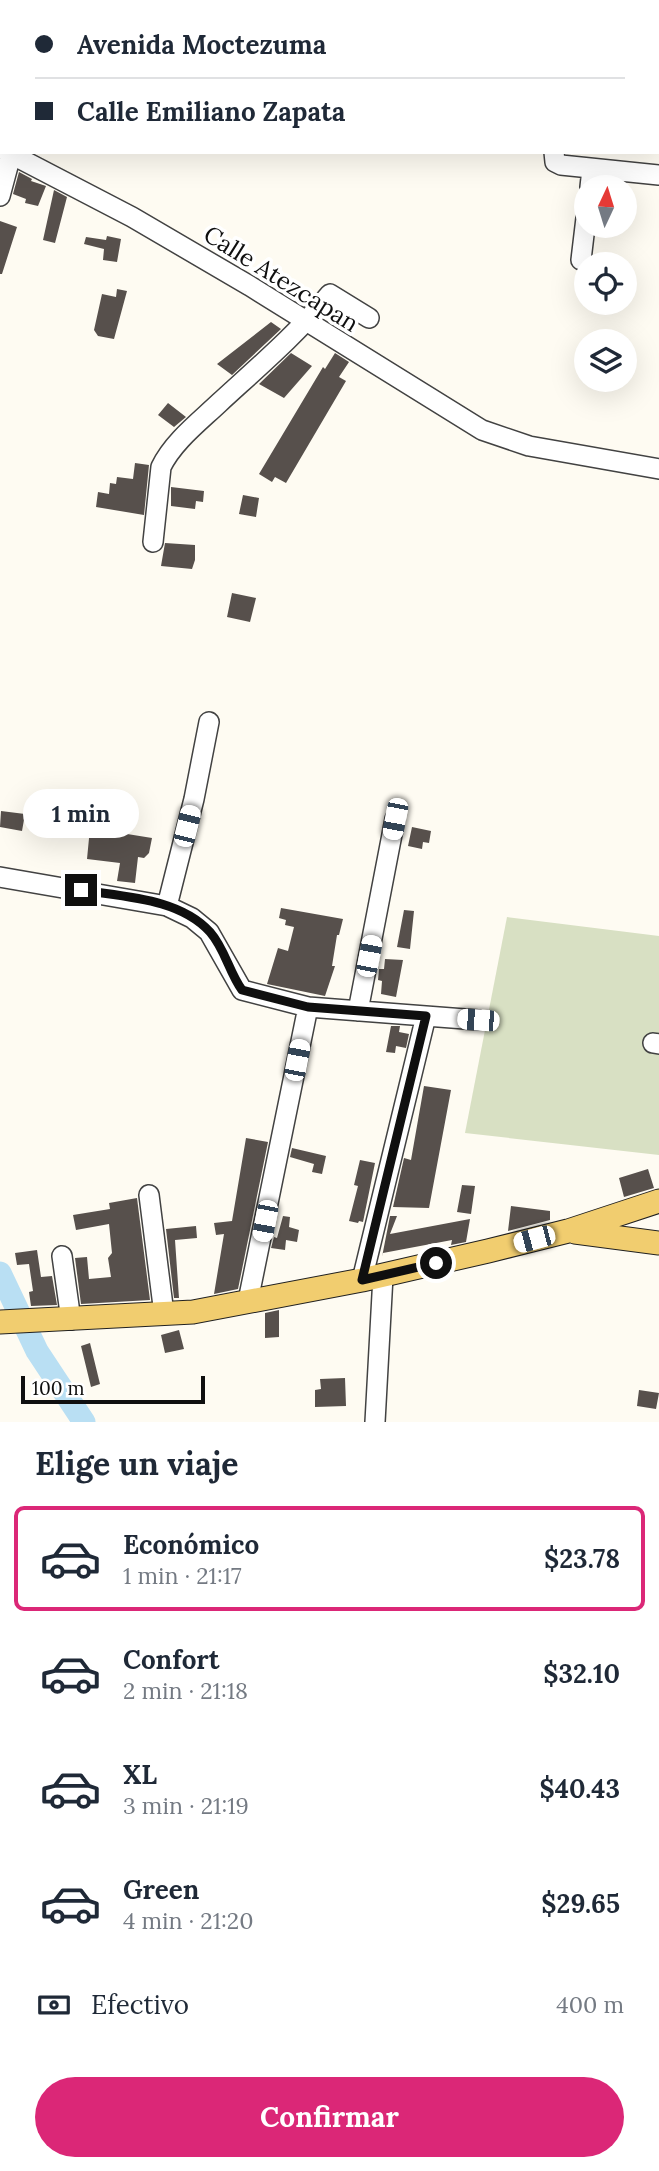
<!DOCTYPE html>
<html lang="es">
<meta charset="utf-8">
<style>
:root{--surface:#fff;--page:#f6f6f7;--text:#1f2937;--muted:#747a83;--line:#e0e1e3;--accent:#db2777}
body{margin:0;font-family:Lora,serif;background:var(--page);color:var(--text);height:100vh;display:flex;flex-direction:column;font-size:26px;white-space:nowrap}
*{box-sizing:border-box;margin:0}
p{font-size:23px;color:var(--muted)}
.icon{flex:none;width:38px;height:38px;fill:none;stroke:currentColor;stroke-width:2;stroke-linecap:round;stroke-linejoin:round}
.map{position:relative;height:1422px;overflow:hidden}
.panel{display:flex;flex-direction:column;background:var(--surface);flex:1}
.panel>*{flex:none}
.guide{position:absolute;left:0px;top:0px;width:660px;height:154px;box-shadow:0 7px 28px #0002;display:grid;align-content:center;height:154px;padding:0 35px;background:var(--surface)}
.needle{width:46px;rotate:4deg}
.controls{position:absolute;left:574px;top:175px;display:grid;gap:14px}
.controls a{display:grid;place-items:center;width:63px;height:63px;border-radius:50%;background:var(--surface);box-shadow:0 7px 28px #0002;font-size:35px}
.scale{position:absolute;left:21px;bottom:18px;width:184px;box-sizing:border-box;padding-left:7px;border:4px solid #0f0f0f;border-top:0;font-size:19px;line-height:24px;white-space:nowrap;color:#0f0f0f;-webkit-text-stroke:5px #fff;paint-order:stroke}
.end{position:absolute;width:32px;height:32px;margin:-16px;border:9px solid #0f0f0f;background:#fff;box-shadow:0 0 0 4px #fff}
.from{border-radius:50%}
.bubble{position:absolute;height:49px;border-radius:24px;background:var(--surface);box-shadow:0 7px 28px #0002;font-size:23px;font-weight:800;line-height:49px;text-align:center}
.car{position:absolute;width:21px;height:42px;margin:-21px -10px;border-radius:9px;box-shadow:0 0 5px 2px #0007;background:linear-gradient(#fff 24%,#345 0 40%,#fff 0 76%,#345 0 86%,#fff 0)}
.guide b{display:flex;align-items:center;gap:24px;height:66px;font-size:26px}
.guide b+b{border-top:2px solid var(--line)}
.guide i{width:18px;height:18px;background:var(--text)}
ul{padding:0;list-style:none}
li{display:flex;align-items:center;gap:21px;height:105px;margin:0 14px 10px;padding:0 21px;border:4px solid transparent;border-radius:10px}
li div{flex:1}
li b{display:block;font-size:26px}
li em{font-style:normal;font-weight:800}
li.active{border-color:var(--accent)}
li>.icon{width:63px;height:63px;stroke-width:1.5}
h2{padding:0 35px;font-size:32px;line-height:84px}
.pay{display:flex;align-items:center;gap:18px;height:77px;padding:0 35px;font-size:26px}
.pay p{margin-inline-start:auto}
.cta{display:flex;gap:14px;margin-top:auto;padding:14px 35px}
.cta a{flex:1;height:80px;border-radius:42px;background:var(--accent);color:#fff;font-size:28px;font-weight:800;line-height:80px;text-align:center}
.map>svg:first-child{display:block}
</style>
<div class="map">
<svg width="659" height="1422" viewBox="0 0 659 1422">
<rect width="100%" height="100%" fill="#fefbf2"/>
<!-- cemetery -->
<path fill="#d8e0c3" d="M507,917L659,936V1155L465,1133Z"/>
<g fill="none" stroke-linecap="round" stroke-linejoin="round">
<!-- river -->
<path stroke="#b9dff3" stroke-width="23" d="M0,1273L37,1351L84,1422"/>
</g>
<!-- building -->
<path fill="#57504c" d="M19,172L32,179L31,181L46,186L38,206L25,203L26,199L13,194Z
M54,190L67,197L55,243L43,240Z
M0,221L17,227L2,274H0Z
M107,236L121,239L117,262L103,260L104,249L84,244L86,237L106,240Z
M117,289L127,291L114,339L98,336L94,330L102,294L116,297Z
M271,322L281,329L232,375L217,364Z
M291,353L312,366L284,398L259,384Z
M335,353L349,362L339,377L346,381L286,483L275,477L272,482L259,474L323,367L325,369Z
M168,403L186,417L174,427L158,415Z
M135,463L149,465L144,515L96,507L98,492L109,494L110,483L116,484L117,477L133,479Z
M171,487L204,491L203,502L196,501L195,509L171,506Z
M243,495L259,498L256,517L239,514Z
M165,543L195,545V560L192,569L161,566Z
M232,593L256,598L250,622L227,617Z
M1,811L25,814L22,831L0,827Z
M412,827L431,831L429,843L423,842L422,849L408,846Z
M90,828L152,838L149,853L144,858L138,857L135,883L117,881L120,863L87,859Z
M281,908L343,919L339,935H337L332,966H335L325,996L267,984L278,948L288,951L294,927L285,925L286,920L279,918Z
M404,910L414,911L410,949L397,947Z
M385,959L403,960L396,997L381,994L382,981L378,980L379,969H384Z
M391,1026H400L399,1032L409,1034L406,1048L396,1046L395,1053L386,1052Z
M424,1086L451,1090L429,1208L393,1207L404,1158L411,1160Z
M246,1138L268,1142L238,1289L214,1294L224,1234L216,1235L214,1223L232,1221Z
M292,1148L326,1156L322,1174L312,1172L314,1164L290,1157Z
M360,1160L375,1163L363,1222L359,1221L358,1223L349,1221L358,1186L354,1185Z
M648,1169L654,1188L624,1197L619,1178Z
M462,1185L475,1186L471,1214L457,1212Z
M137,1198L150,1300L81,1304L75,1258L87,1257L89,1279L111,1277L108,1258L112,1253L109,1224L76,1230L73,1215L110,1209L109,1203Z
M511,1206L550,1211V1220L508,1231Z
M283,1216L290,1217L289,1227L299,1230L297,1242L286,1240L285,1250L271,1248L274,1237L277,1238Z
M390,1216H397L390,1234L470,1219L466,1242L451,1245L452,1240L383,1253L382,1257Z
M196,1226L197,1238L175,1240L179,1298H174L166,1229Z
M37,1250L41,1277L52,1276L57,1305L31,1306L29,1292L33,1291L29,1264L17,1265L15,1253Z
M279,1310V1337L265,1338V1313Z
M179,1330L184,1349L165,1353L161,1335Z
M90,1343L100,1384L91,1387L81,1346Z
M345,1378L346,1406L315,1407V1390L321,1389L320,1379Z
M639,1390L659,1393L656,1409L637,1406Z"/>
<g fill="none" stroke-linecap="round" stroke-linejoin="round">
<defs>
<path id="minor" d="M290,2L291,0
M556,2V0
M7,152L132,217L250,286L482,430L529,446L659,469
M554,152L555,162L561,165L659,175
M590,187L592,169
M0,196L11,155
M581,260L586,218
M153,542L161,467C173,442 199,422 219,403C257,368 297,334 330,294L369,318
M0,877L167,906L192,918L209,932L242,990L308,1007L478,1020
M167,906L194,799L209,722
M358,1011L395,819
M653,1043L659,1044
M149,1195L164,1314
M62,1256L71,1320
M362,1280L426,1016
M248,1301L308,1007
M375,1422L383,1276"/>
<path id="major" d="M0,63H2
M658,87H659
M575,1232L659,1243
M0,1322L193,1312L362,1280L488,1251L568,1231L659,1201"/>
</defs>
<!-- minor casing -->
<use href="#minor" stroke="#424242" stroke-width="22"/>
<!-- major casing -->
<use href="#major" stroke="#202020" stroke-width="25"/>
<!-- minor -->
<use href="#minor" stroke="#fff" stroke-width="19"/>
<!-- major -->
<use href="#major" stroke="#f1cd6f" stroke-width="23"/>
</g>
<g fill="none" stroke-linecap="round" stroke-linejoin="round">
<!-- route -->
<path stroke="#0f0f0f" stroke-width="9" d="M81,890C124,897 179,898 210,932C225,949 229,972 242,990L308,1007L426,1016L362,1280L436,1263"/>
</g>
<g text-anchor="middle" stroke-width="7" stroke-linejoin="round" paint-order="stroke">
<!-- street labels -->
<g font-size="24" fill="#0f0f0f" stroke="#fff">
<text transform="translate(281 279) rotate(32)" y="8">Calle Atezcapan</text>
</g>
</g>
</svg>
<div class="controls">
<a><svg class="needle" viewBox="-14 -14 28 28"><path d="M0-13l5 13h-10z" fill="#e53935"/><path d="M0 13l5-13h-10z" fill="#747a83"/></svg></a>
<a><svg class="icon" aria-label="locate" viewBox="0 0 24 24"><circle cx="12" cy="12" r="6"/><path d="M12 2v4M12 18v4M2 12h4M18 12h4"/></svg></a>
<a><svg class="icon" aria-label="layers" viewBox="0 0 24 24"><path d="M12 4l9 5-9 5-9-5zM3 14l9 5 9-5"/></svg></a>
</div>
<div class="scale">100 m</div>
<i class="end from" style="left:436px;top:1263px"></i>
<i class="end" style="left:81px;top:890px"></i>
<div class="bubble" style="left:23px;top:789px;width:116px">1 min</div>
<i class="car" style="left:395px;top:819px;rotate:191deg"></i>
<i class="car" style="left:187px;top:826px;rotate:14deg"></i>
<i class="car" style="left:369px;top:956px;rotate:11deg"></i>
<i class="car" style="left:478px;top:1020px;rotate:274deg"></i>
<i class="car" style="left:297px;top:1060px;rotate:11deg"></i>
<i class="car" style="left:265px;top:1221px;rotate:191deg"></i>
<i class="car" style="left:534px;top:1239px;rotate:255deg"></i>
<div class="guide">
<b><i class="from"></i>Avenida Moctezuma</b>
<b><i></i>Calle Emiliano Zapata</b>
</div>
</div>
<section class="panel">
<h2>Elige un viaje</h2>
<ul>
<li class="active"><svg class="icon" aria-label="car" viewBox="0 0 24 24"><path d="M5 17H2v-5l4-1 3-4h7l3 4 3 1v5h-3M9 17h6M6 11h13"/><circle cx="7" cy="17" r="2"/><circle cx="17" cy="17" r="2"/></svg><div><b>Económico</b><p>1 min · 21:17</p></div><em>$23.78</em></li>
<li><svg class="icon" aria-label="car" viewBox="0 0 24 24"><path d="M5 17H2v-5l4-1 3-4h7l3 4 3 1v5h-3M9 17h6M6 11h13"/><circle cx="7" cy="17" r="2"/><circle cx="17" cy="17" r="2"/></svg><div><b>Confort</b><p>2 min · 21:18</p></div><em>$32.10</em></li>
<li><svg class="icon" aria-label="car" viewBox="0 0 24 24"><path d="M5 17H2v-5l4-1 3-4h7l3 4 3 1v5h-3M9 17h6M6 11h13"/><circle cx="7" cy="17" r="2"/><circle cx="17" cy="17" r="2"/></svg><div><b>XL</b><p>3 min · 21:19</p></div><em>$40.43</em></li>
<li><svg class="icon" aria-label="car" viewBox="0 0 24 24"><path d="M5 17H2v-5l4-1 3-4h7l3 4 3 1v5h-3M9 17h6M6 11h13"/><circle cx="7" cy="17" r="2"/><circle cx="17" cy="17" r="2"/></svg><div><b>Green</b><p>4 min · 21:20</p></div><em>$29.65</em></li>
</ul>
<div class="pay"><svg class="icon" aria-label="cash" viewBox="0 0 24 24"><path d="M3 7h18v10H3z"/><circle cx="12" cy="12" r="2"/></svg>Efectivo<p>400 m</p></div>
<div class="cta"><a>Confirmar</a></div>
</section>
